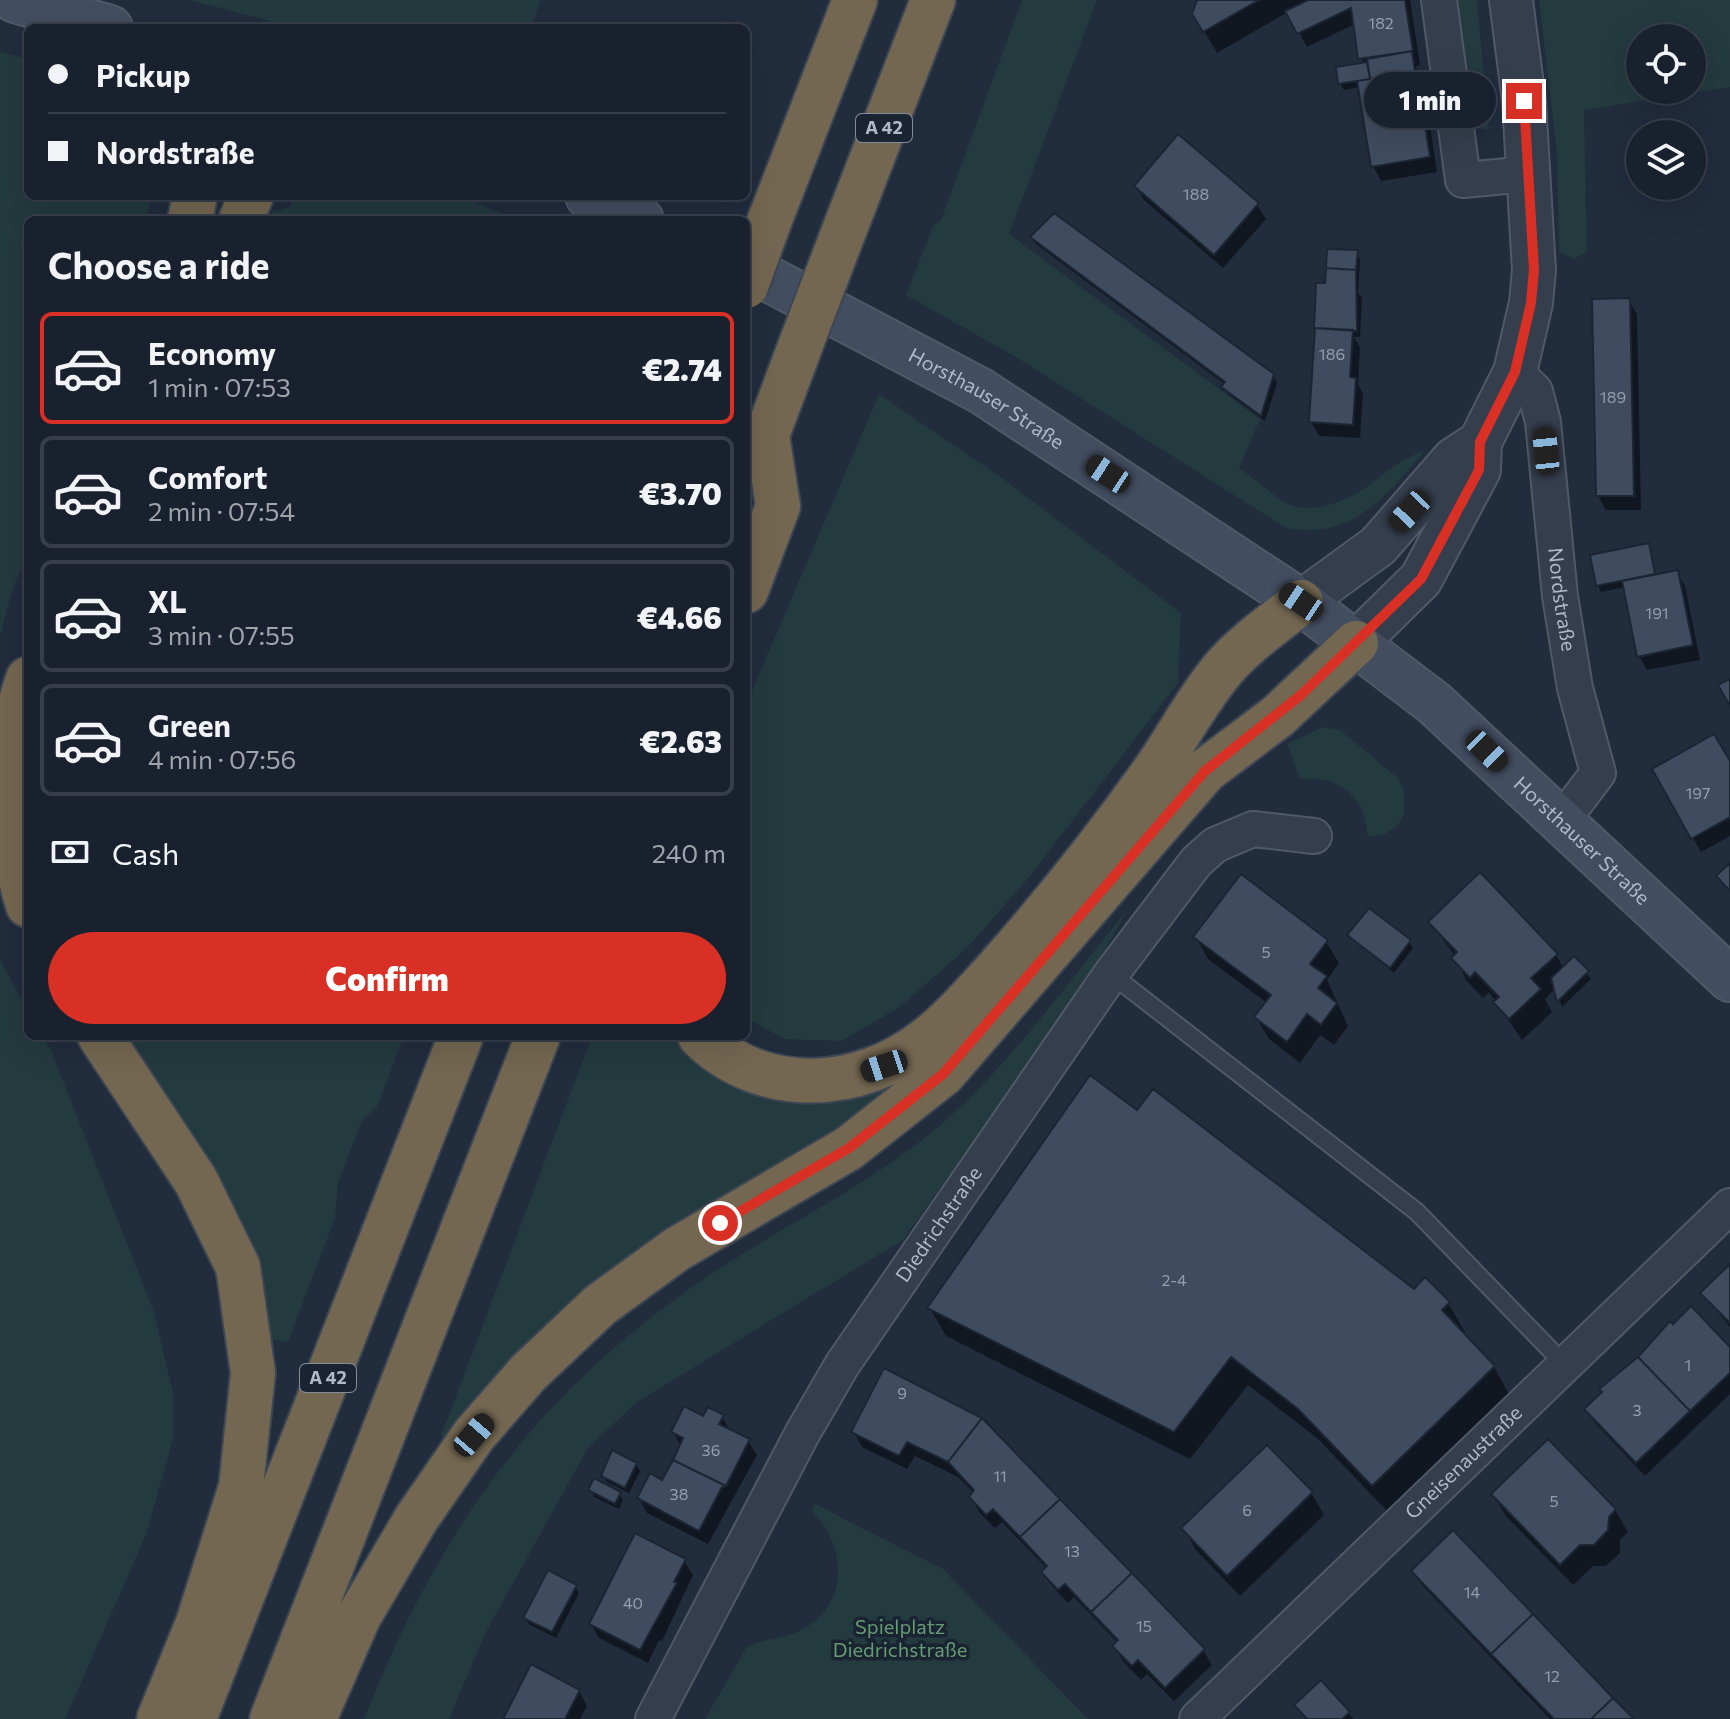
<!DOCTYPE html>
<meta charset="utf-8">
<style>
:root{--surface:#19212e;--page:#222936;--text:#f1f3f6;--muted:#9fa3aa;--line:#373e4a;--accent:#d93025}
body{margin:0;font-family:Commissioner,sans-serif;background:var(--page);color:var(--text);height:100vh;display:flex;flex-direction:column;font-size:30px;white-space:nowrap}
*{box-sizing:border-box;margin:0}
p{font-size:26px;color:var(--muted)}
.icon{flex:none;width:44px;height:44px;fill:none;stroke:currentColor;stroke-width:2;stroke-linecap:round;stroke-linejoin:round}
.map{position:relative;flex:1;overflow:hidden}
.panel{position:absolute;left:24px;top:216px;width:726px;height:824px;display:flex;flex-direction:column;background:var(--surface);border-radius:12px;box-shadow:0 8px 32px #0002,0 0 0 2px var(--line)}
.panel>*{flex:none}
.hud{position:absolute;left:24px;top:24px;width:726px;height:176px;border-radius:12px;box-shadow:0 8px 32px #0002,0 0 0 2px var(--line);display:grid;align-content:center;height:176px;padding:0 24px;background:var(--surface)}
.tools{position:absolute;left:1626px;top:24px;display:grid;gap:16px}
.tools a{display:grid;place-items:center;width:80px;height:80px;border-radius:50%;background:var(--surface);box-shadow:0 8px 32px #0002,0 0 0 2px var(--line);font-size:40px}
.end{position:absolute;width:36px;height:36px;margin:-18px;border:10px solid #d93025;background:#fff;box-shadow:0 0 0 4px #fff}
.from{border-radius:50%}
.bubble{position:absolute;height:56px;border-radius:28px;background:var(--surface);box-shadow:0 8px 32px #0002,0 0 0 2px var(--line);font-size:26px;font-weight:800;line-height:56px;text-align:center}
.car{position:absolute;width:24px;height:48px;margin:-24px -12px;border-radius:10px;box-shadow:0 0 6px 2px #0007;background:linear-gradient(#222 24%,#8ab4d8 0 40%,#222 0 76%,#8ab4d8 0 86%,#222 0)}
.hud b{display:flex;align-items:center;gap:28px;height:76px;font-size:30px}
.hud b+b{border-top:2px solid var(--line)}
.hud i{width:20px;height:20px;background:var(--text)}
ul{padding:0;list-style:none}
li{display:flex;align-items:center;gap:24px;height:112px;margin:0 16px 12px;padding:0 8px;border:4px solid var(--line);border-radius:12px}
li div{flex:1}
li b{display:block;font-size:30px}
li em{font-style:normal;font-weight:800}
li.current{border-color:var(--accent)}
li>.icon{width:72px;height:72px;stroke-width:1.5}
h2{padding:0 24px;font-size:36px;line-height:96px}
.pay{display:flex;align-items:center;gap:20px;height:88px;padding:0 24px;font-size:30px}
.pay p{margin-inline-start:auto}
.button{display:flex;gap:16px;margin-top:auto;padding:16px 24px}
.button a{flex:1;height:92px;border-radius:48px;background:var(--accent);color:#fff;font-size:32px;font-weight:800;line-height:92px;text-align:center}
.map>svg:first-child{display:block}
</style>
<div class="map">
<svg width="1730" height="1719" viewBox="0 0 1730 1719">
<rect width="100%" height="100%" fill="#212c3d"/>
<!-- green -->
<path fill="#233a3e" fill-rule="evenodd" d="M189,0H540L532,28H296Z
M1022,0H1097L1009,234L1260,419L1239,468C1253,477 1270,493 1284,502C1313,518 1354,498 1377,479C1390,469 1409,454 1424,452C1385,497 1351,541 1286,528L1014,356L906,295L933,226L941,220Z
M1448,0H1477L1489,130L1475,127L1467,115Z
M1539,0H1730V87L1584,110L1587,252L1574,259L1559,252L1557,154ZM1640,38H1692V90H1640Z
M0,52L28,59V196H151L146,220H28V551L10,597L0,637Z
M295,196H459L517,220H269L272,212L290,207Z
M879,394L1002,478L1181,613L1178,683L1031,875L967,948L900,1007L842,1041L784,1039L746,1018V705Z
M1323,727L1340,730L1398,778L1404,790V813L1398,825L1385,834L1368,837C1365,827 1366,816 1360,806C1348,784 1323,776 1300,779L1287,744Z
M1128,909L1087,982L903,1240L637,1402L588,1448L485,1634L449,1719H364C442,1521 545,1381 725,1265C796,1219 873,1182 938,1127C1010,1065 1067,983 1128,909Z
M0,959L28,1012V1036H42L51,1050L154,1312L173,1393V1439L146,1535L65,1719H0Z
M113,1036H404L378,1105L361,1122L338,1184L335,1218L288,1342L269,1339Z
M592,1036H677L689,1049L901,1081L447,1439L441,1436Z
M815,1504L943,1569L1088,1719H705L746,1648C764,1637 786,1640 805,1628C851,1600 845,1544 811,1510Z"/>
<!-- shadow -->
<path fill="#0007" d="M1200,0H1410L1420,65L1416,66L1417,75L1424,87L1437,172L1381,181L1373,166L1360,87L1344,90L1340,83L1363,64L1355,24L1307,47L1288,12L1217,53L1194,14Z
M1136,186L1257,205L1266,219L1223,268L1144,200Z
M1032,238L1273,376L1277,383L1265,421L1228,394L1226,385L1036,244Z
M1356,252L1360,259L1358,293L1362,298L1360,337H1354L1360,347L1358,384L1363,394L1360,438L1319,436L1311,422L1327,286Z
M1628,300L1637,314L1641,510H1606L1598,496Z
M1648,545L1656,576L1677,572L1685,586L1700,660L1647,670L1639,656L1625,587L1601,592L1598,585Z
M1730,765V836L1701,852L1654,770Z
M1430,922L1556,955L1564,969L1574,958L1591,979L1562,1007L1556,988L1545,999L1552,1012L1522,1040L1489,992L1483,998L1466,980L1456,957Z
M1350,935L1409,942L1413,948L1394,973Z
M1196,937L1326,942L1339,963L1327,980L1348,1026L1334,1045L1320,1035L1300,1063L1269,1039L1256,1017L1267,1003L1208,959Z
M1138,1113L1414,1291L1448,1303L1465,1332L1463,1335L1494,1367L1510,1396L1389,1513L1317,1438L1248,1385L1190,1459L946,1336L930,1308Z
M1730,1267V1327L1703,1293Z
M1730,1350V1394L1645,1476L1595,1423L1587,1409Z
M885,1371L1203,1650L1212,1665L1174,1701L1147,1674L1141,1680L1123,1661L1114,1646L1118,1643L1074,1597L1068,1603L1052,1586L1043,1572L1047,1569L1002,1522L995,1528L979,1512L971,1497L974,1493L958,1477L915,1456L907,1469L862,1447L854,1432Z
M722,1417L731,1432L748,1441L757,1455L708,1544L647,1513L639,1498L663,1482L681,1446L673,1432L704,1418Z
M1548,1441L1615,1510L1628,1532L1620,1540V1553L1606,1566H1593L1573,1585L1506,1516L1493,1494Z
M1267,1448L1312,1494L1324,1515L1240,1596L1196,1550L1184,1529Z
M636,1464L640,1471L629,1493L607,1482L603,1476Z
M591,1490L619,1494L623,1500L619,1509L594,1497Z
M684,1561L693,1575L662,1641L659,1640L648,1663L599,1638L591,1624Z
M1414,1571L1631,1719H1550L1422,1585Z
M575,1587L579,1593L556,1638L529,1624L525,1618Z
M579,1691L587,1706L580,1719H505Z
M1296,1705L1349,1713L1353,1719H1307Z"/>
<!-- building -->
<path fill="#3f4c5f" stroke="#1c2533" stroke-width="2" d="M1197,0H1259L1203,32L1192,14Z
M1308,0H1405L1413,51L1358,59L1351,8L1297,34L1285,11Z
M1412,51L1415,71L1370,79L1367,59Z
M1367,62L1370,79L1338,84L1336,67Z
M1417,71L1430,157L1371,167L1357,81Z
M1178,134L1259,203L1214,255L1134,186Z
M1054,213L1274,374L1261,416L1221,387L1225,382L1030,237Z
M1327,249L1358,250L1356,270L1326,268Z
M1326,268L1356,270L1357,331L1314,328L1316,283H1325Z
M1630,298L1634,496H1596L1592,299Z
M1315,328L1353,330L1350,377L1356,378L1353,425L1309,422Z
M1649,543L1655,574L1596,586L1590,555Z
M1678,570L1693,645L1637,657L1622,581Z
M1730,679V706L1718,685Z
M1714,734L1730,761V817L1691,839L1652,769Z
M1730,863V891L1716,876Z
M1480,872L1558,954L1531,978L1541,989L1509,1019L1493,1002L1499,997L1475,972L1470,978L1451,958L1457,952L1428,922Z
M1241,874L1328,940L1310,964L1327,976L1318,988L1337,1003L1321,1025L1307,1014L1287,1042L1254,1017L1271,995L1193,937Z
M1369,908L1411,940L1390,968L1347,935Z
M1574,956L1589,971L1557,1002L1551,978Z
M1090,1075L1137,1110L1153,1089L1405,1282L1414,1289L1425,1277L1450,1302L1442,1310L1495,1366L1372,1486L1298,1409L1231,1357L1174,1432L927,1308Z
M1730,1264V1323L1700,1293Z
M1691,1306L1730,1347V1373L1690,1411L1638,1357L1670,1321L1673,1324Z
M1638,1357L1690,1411L1636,1463L1584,1409L1602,1392L1599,1389Z
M884,1368L982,1418L948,1462L907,1442L899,1456L851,1432Z
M684,1406L703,1416L708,1407L724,1415L719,1424L750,1439L726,1486L673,1460L683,1438L671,1432Z
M982,1418L1060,1499L1020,1537L993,1509L986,1515L969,1497L974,1490L948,1462Z
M1548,1439L1616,1509L1609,1517L1608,1530L1594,1545H1580L1560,1565L1491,1494Z
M1267,1445L1313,1492L1227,1576L1181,1528Z
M612,1450L637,1463L625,1488L601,1476Z
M673,1460L726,1486L722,1487L699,1531L637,1498L650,1473L662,1480Z
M594,1478L621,1492L615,1504L588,1490Z
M1060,1499L1132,1573L1091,1612L1065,1584L1058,1590L1041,1572L1047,1566L1020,1537Z
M1453,1530L1533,1614L1491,1654L1411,1571Z
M635,1533L686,1559L674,1582L677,1583L640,1650L589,1624Z
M548,1570L577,1585L552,1632L523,1618Z
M1132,1573L1205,1649L1165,1688L1138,1660L1132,1666L1112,1646L1118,1640L1091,1612Z
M1533,1614L1613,1698L1591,1719H1554L1491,1654Z
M531,1664L580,1690L565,1719H503Z
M1321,1680L1350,1712L1342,1719H1307L1294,1705Z
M1613,1698L1634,1719H1591Z"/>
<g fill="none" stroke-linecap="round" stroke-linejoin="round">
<defs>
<path id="service" d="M1111,974L1417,1212L1565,1365"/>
<g id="minor">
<path d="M1439,0L1463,180L1529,174"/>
<path id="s1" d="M1515,372L1535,391L1543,422L1560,596L1575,688L1598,773L1561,822"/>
<path id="s2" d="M653,1719L802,1434L842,1365L1111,974L1196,862L1215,845L1253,829L1314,836"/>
<path id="s3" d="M1197,1719L1730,1206"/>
</g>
<path id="tertiary" d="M1301,602L1378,546L1454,459L1480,442
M1356,643L1421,579L1479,470L1480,442L1515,372L1531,303L1534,270L1524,101L1511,0"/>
<g id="secondary">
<path d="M15,0L110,28"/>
<path d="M588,196L641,220"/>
<path id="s4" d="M746,267L981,391L1301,602L1434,703L1730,979"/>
</g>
<path id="motorway" d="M190,220L195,196
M241,220L251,196
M769,222L855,0
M834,257L933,0
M757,462L798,352
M746,591L778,506L767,435
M28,679C4,745 7,839 28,905
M100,1036L196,1181L238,1267L253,1373L241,1487L198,1623L159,1719
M700,1036C763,1098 860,1092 927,1039C952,1020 975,993 996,970C1052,907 1106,839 1155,770C1178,737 1197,700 1223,669C1245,643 1275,623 1301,602
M194,1719L461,1036
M272,1719L538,1036
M314,1719L359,1616L416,1519L474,1435L528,1373L600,1305L677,1249L849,1148L943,1074L1205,771L1278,716L1356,643"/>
</defs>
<!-- service casing -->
<use href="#service" stroke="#505967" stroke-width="20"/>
<!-- minor casing -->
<use href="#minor" stroke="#505967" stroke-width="38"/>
<!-- tertiary casing -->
<use href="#tertiary" stroke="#505967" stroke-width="46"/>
<!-- secondary casing -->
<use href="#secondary" stroke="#505967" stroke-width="48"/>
<!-- motorway casing -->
<use href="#motorway" stroke="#3d4654" stroke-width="48"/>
<!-- service -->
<use href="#service" stroke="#353e4d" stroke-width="16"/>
<!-- minor -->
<use href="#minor" stroke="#353e4d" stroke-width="34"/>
<!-- tertiary -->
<use href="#tertiary" stroke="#353e4d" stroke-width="42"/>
<!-- secondary -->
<use href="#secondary" stroke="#424d60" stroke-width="44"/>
<!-- motorway -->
<use href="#motorway" stroke="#736751" stroke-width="44"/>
<defs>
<path id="motorway-bridge" d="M746,286L769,222
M798,352L834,257"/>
</defs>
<!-- motorway-bridge casing -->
<use href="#motorway-bridge" stroke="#3d4654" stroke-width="48" stroke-linecap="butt"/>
<!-- motorway-bridge -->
<use href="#motorway-bridge" stroke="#736751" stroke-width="44"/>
</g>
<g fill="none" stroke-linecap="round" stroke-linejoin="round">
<!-- route -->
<path stroke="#d93025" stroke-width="10" d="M720,1223L849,1148L943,1074L1205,771L1301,695L1421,579L1479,470L1480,442L1515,372L1531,303L1534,270L1524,101"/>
</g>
<g text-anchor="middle" stroke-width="7" stroke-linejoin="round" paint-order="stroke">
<!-- number labels -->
<g font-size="16" fill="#949eae">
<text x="1381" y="29">182</text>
<text x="1196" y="200">188</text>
<text x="1332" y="360">186</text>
<text x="1613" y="403">189</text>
<text x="1657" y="619">191</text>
<text x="1698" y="799">197</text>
<text x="1266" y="958">5</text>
<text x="1174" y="1286">2-4</text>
<text x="1688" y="1371">1</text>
<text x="902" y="1399">9</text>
<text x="1637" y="1416">3</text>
<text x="711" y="1456">36</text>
<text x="1000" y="1482">11</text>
<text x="679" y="1500">38</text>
<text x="1554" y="1507">5</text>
<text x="1247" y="1516">6</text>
<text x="1072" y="1557">13</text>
<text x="1472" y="1598">14</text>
<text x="633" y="1609">40</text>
<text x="1144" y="1632">15</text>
<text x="1552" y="1682">12</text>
</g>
<!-- shield labels -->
<g fill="#1a2331" stroke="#838c9b" stroke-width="2">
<rect x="856" y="114" width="56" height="28" rx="6"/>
<rect x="300" y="1364" width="56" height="28" rx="6"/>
</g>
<g font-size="18" font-weight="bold" fill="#b0b9c8">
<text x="884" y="134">A 42</text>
<text x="328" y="1384">A 42</text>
</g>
<!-- street labels -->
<g font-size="20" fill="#b0b9c8" stroke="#1a2331">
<text dy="7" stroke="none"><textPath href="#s4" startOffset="274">Horsthauser Straße</textPath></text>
<text dy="7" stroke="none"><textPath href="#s1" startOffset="238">Nordstraße</textPath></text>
<text dy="7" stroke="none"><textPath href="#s4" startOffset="1018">Horsthauser Straße</textPath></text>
<text dy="7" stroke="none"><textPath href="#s2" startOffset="572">Diedrichstraße</textPath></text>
<text dy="7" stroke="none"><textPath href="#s3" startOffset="370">Gneisenaustraße</textPath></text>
</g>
<!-- park labels -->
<g font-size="20" fill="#659b73" stroke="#1a2331">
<text x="900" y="1634">Spielplatz<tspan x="900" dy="23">Diedrichstraße</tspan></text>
</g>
</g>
</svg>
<div class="tools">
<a><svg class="icon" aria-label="locate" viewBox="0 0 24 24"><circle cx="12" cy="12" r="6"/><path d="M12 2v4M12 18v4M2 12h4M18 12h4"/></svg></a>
<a><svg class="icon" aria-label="layers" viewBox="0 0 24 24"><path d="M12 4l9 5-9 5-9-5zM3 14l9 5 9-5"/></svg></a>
</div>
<i class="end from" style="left:720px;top:1223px"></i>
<i class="end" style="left:1524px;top:101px"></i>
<div class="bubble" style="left:1364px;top:72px;width:132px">1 min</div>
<i class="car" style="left:1546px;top:451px;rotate:354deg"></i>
<i class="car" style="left:1108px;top:474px;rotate:303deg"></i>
<i class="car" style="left:1410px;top:511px;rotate:223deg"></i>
<i class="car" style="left:1301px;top:602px;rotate:304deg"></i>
<i class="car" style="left:1487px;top:751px;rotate:134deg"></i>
<i class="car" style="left:884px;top:1066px;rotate:252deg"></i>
<i class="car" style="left:474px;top:1435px;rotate:41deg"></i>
<div class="hud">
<b><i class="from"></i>Pickup</b>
<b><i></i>Nordstraße</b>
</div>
<section class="panel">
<h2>Choose a ride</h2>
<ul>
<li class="current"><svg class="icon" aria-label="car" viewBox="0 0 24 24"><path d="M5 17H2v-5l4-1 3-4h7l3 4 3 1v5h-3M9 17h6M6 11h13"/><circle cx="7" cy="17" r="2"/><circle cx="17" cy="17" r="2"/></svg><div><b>Economy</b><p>1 min · 07:53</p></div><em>€2.74</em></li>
<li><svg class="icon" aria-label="car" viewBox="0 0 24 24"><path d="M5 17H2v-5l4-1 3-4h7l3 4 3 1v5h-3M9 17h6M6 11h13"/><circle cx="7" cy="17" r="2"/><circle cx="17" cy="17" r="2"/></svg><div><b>Comfort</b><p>2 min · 07:54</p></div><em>€3.70</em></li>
<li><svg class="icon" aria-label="car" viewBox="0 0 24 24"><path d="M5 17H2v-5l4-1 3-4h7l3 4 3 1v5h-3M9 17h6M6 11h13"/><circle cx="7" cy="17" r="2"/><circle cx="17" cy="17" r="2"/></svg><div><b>XL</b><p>3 min · 07:55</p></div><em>€4.66</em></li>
<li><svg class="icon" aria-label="car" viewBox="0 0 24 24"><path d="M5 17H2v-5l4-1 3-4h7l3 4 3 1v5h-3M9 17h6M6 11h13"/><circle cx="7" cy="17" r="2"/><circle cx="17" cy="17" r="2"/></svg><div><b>Green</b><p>4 min · 07:56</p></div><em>€2.63</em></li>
</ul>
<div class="pay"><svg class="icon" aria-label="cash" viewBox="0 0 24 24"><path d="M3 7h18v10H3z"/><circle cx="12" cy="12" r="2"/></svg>Cash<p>240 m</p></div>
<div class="button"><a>Confirm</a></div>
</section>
</div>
